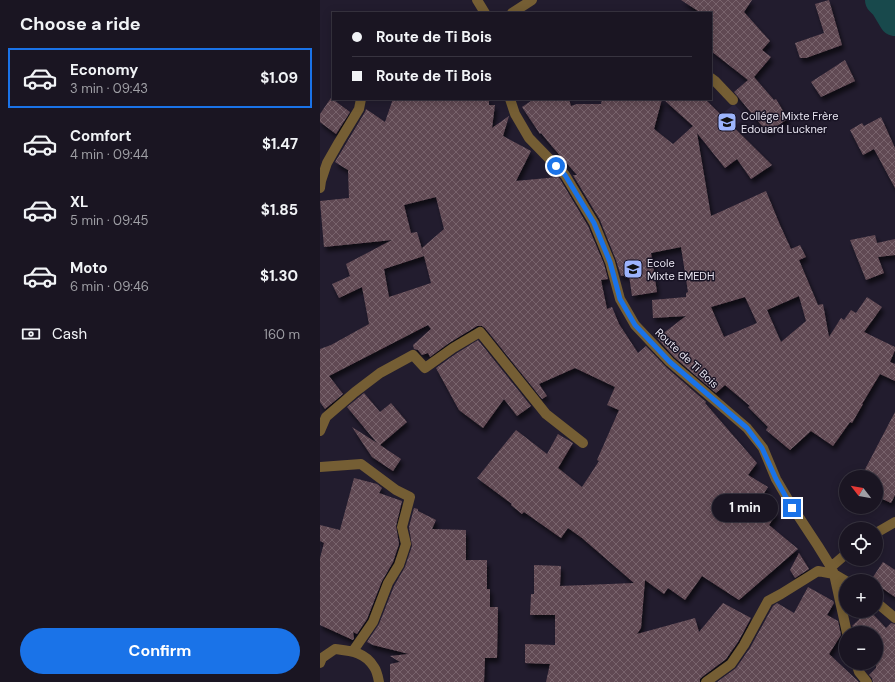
<!DOCTYPE html>
<meta charset="utf-8">
<style>
:root{--surface:#1a1522;--page:#231e2a;--text:#f1f3f6;--muted:#9f9fa5;--line:#383440;--accent:#1a73e8}
body{margin:0;font-family:"DM Sans",sans-serif;background:var(--page);color:var(--text);height:100vh;display:flex;flex-direction:column;font-size:15px;white-space:nowrap}
*{box-sizing:border-box;margin:0}
p{font-size:13px;color:var(--muted)}
.icon{flex:none;width:22px;height:22px;fill:none;stroke:currentColor;stroke-width:2;stroke-linecap:round;stroke-linejoin:round}
.map{position:relative;flex:1;overflow:hidden}
.details{display:flex;flex-direction:column;background:var(--surface);width:320px}
.details>*{flex:none}
.hud{position:absolute;left:12px;top:12px;width:380px;height:88px;border-radius:0px;box-shadow:0 2px 10px #0003,0 0 0 1px var(--line);display:grid;align-content:center;height:88px;padding:0 20px;background:var(--surface)}
.needle{width:26px;rotate:301deg}
.tools{position:absolute;left:519px;top:470px;display:grid;gap:8px}
.tools a{display:grid;place-items:center;width:44px;height:44px;border-radius:50%;background:var(--surface);box-shadow:0 2px 10px #0003,0 0 0 1px var(--line);font-size:20px}
.end{position:absolute;width:18px;height:18px;margin:-9px;border:5px solid #1a73e8;background:#fff;box-shadow:0 0 0 2px #fff}
.from{border-radius:50%}
.bubble{position:absolute;height:28px;border-radius:14px;background:var(--surface);box-shadow:0 2px 10px #0003,0 0 0 1px var(--line);font-size:13px;font-weight:700;line-height:28px;text-align:center}
.hud b{display:flex;align-items:center;gap:14px;height:38px;font-size:15px}
.hud b+b{border-top:1px solid var(--line)}
.hud i{width:10px;height:10px;background:var(--text)}
ul{padding:0;list-style:none}
li{display:flex;align-items:center;gap:12px;height:60px;margin:0 8px 6px;padding:0 12px;border:2px solid transparent;border-radius:0px}
li div{flex:1}
li b{display:block;font-size:15px}
li em{font-style:normal;font-weight:700}
li.active{border-color:var(--accent)}
li>.icon{width:36px;height:36px;stroke-width:1.5}
h2{padding:0 20px;font-size:18px;line-height:48px}
.pay{display:flex;align-items:center;gap:10px;height:44px;padding:0 20px;font-size:15px}
.pay p{margin-inline-start:auto}
.button{display:flex;gap:8px;margin-top:auto;padding:8px 20px}
.button a{flex:1;height:46px;border-radius:24px;background:var(--accent);color:#fff;font-size:16px;font-weight:700;line-height:46px;text-align:center}
main{display:flex;flex:1;min-height:0}
.map>svg:first-child{display:block}
</style>
<main>
<section class="details">
<h2>Choose a ride</h2>
<ul>
<li class="active"><svg class="icon" aria-label="car" viewBox="0 0 24 24"><path d="M5 17H2v-5l4-1 3-4h7l3 4 3 1v5h-3M9 17h6M6 11h13"/><circle cx="7" cy="17" r="2"/><circle cx="17" cy="17" r="2"/></svg><div><b>Economy</b><p>3 min · 09:43</p></div><em>$1.09</em></li>
<li><svg class="icon" aria-label="car" viewBox="0 0 24 24"><path d="M5 17H2v-5l4-1 3-4h7l3 4 3 1v5h-3M9 17h6M6 11h13"/><circle cx="7" cy="17" r="2"/><circle cx="17" cy="17" r="2"/></svg><div><b>Comfort</b><p>4 min · 09:44</p></div><em>$1.47</em></li>
<li><svg class="icon" aria-label="car" viewBox="0 0 24 24"><path d="M5 17H2v-5l4-1 3-4h7l3 4 3 1v5h-3M9 17h6M6 11h13"/><circle cx="7" cy="17" r="2"/><circle cx="17" cy="17" r="2"/></svg><div><b>XL</b><p>5 min · 09:45</p></div><em>$1.85</em></li>
<li><svg class="icon" aria-label="car" viewBox="0 0 24 24"><path d="M5 17H2v-5l4-1 3-4h7l3 4 3 1v5h-3M9 17h6M6 11h13"/><circle cx="7" cy="17" r="2"/><circle cx="17" cy="17" r="2"/></svg><div><b>Moto</b><p>6 min · 09:46</p></div><em>$1.30</em></li>
</ul>
<div class="pay"><svg class="icon" aria-label="cash" viewBox="0 0 24 24"><path d="M3 7h18v10H3z"/><circle cx="12" cy="12" r="2"/></svg>Cash<p>160 m</p></div>
<div class="button"><a>Confirm</a></div>
</section>
<div class="map">
<svg width="575" height="682" viewBox="0 0 575 682">
<defs>
<pattern id="building-cross-hatch" width="8" height="8" patternUnits="userSpaceOnUse"><rect width="8" height="8" fill="#614953"/><path d="M0 0l8 8M0 8l8-8" fill="none" stroke="#78636c"/></pattern>
<filter id="shadow"><feDropShadow dx="2.5" dy="4.5" stdDeviation="2" flood-color="#0009"/></filter>
</defs>
<rect width="100%" height="100%" fill="#221c2e"/>
<!-- built -->
<path fill="#2a233b" d="M414,104L426,117L399,140L388,126Z"/>
<g fill="none" stroke-linecap="round" stroke-linejoin="round">
<!-- river -->
<path stroke="#18494c" stroke-width="32" d="M561,0L566,5L575,20"/>
</g>
<!-- building -->
<path fill="url(#building-cross-hatch)" fill-rule="evenodd" filter="url(#shadow)" d="M361,0H432L424,12L450,41L442,50L451,57L434,77L454,100L456,99L468,119L447,132L414,92L428,80L391,51V13H381Z
M509,0L522,45L486,58H480L475,43L504,33L495,4Z
M525,60L535,81L501,97L491,82Z
M11,98L30,112L16,134L0,122V114Z
M73,99H169V105H175L172,128L189,116L183,136L211,151L196,181L238,177L240,179L268,226L284,264L288,279L281,280L287,309L292,307L299,324L318,353L326,346L346,367L386,402L385,403L437,463L428,475L448,487L439,501L457,513L449,525L478,549L419,600L382,576L365,600L348,588L344,594L325,580L321,628L317,634L375,618L379,632L403,603L431,618L418,642L406,659L382,677L380,679V682H226L230,664L205,663V644L235,645V615H210L211,594H214V565L241,566L240,586L314,583L262,538L248,528L241,538L204,512L202,514L191,505L192,504L157,478L196,430L227,454L238,434L253,443L238,468L262,487L279,461L277,460L299,410L287,405L295,387L255,368L219,384L227,396L222,399L165,328L162,326H157L129,343L110,357L108,353L102,355L98,350L94,349L93,345L111,329L108,325L9,376L23,394L5,409L0,402V349L11,345L49,324L42,287L19,298L12,284L30,276L26,264L72,240L4,247L0,201L29,198L28,170L15,162L45,112L46,109L65,122ZM116,197L124,229L102,248L111,283L69,297L64,269L104,256L97,232L91,233L84,205Z
M214,99H249L251,106L257,104H281L282,99H342L334,129L353,144L373,126L343,99H385L452,165L431,179L417,159L405,168L377,133L391,216L446,191L460,225L471,249L480,245L486,257L479,260L498,305L503,304L509,337L521,318L524,320L531,310L536,313L547,297L562,307L544,332L575,347V350L570,362L575,364V381L560,374L542,404H543L532,423L530,422L513,446L491,431L470,450L446,430L448,427L428,407L430,406L405,385L396,393L354,357L337,338L366,316L333,318L332,300L366,297V293L368,292L361,247L331,253L337,292L312,296L309,275L301,276L296,260L280,220L253,175H257L230,144L221,133L220,134L202,107ZM479,296L486,321L461,342L447,310ZM425,297L437,323L404,337L391,307Z
M561,117L575,148V188L554,149L543,155L530,130L542,123L544,126Z
M555,235L557,243L575,239V255L558,257L564,273L546,280L530,240Z
M158,340L211,406L197,416L184,399L163,428L139,410L116,368L137,353Z
M44,393L60,412L71,403L87,422L60,445L81,459L73,471L52,457L32,427L57,443L27,407Z
M575,412V495L571,503L556,496V477H541Z
M34,478L57,484L62,488L59,493L82,501L76,526L79,544L73,562L62,581L47,619L37,634L33,632L34,638L33,640L0,625V558L4,543L0,541V525L20,530Z
M94,508L98,509V511L116,520L112,529L146,530V560H167V589H170V607H178L177,658H165L164,682H70V664L80,662L70,656L89,654L53,645L47,642L59,624L74,586L85,567L92,546L89,527Z
M479,553L489,569L475,578L470,570Z
M563,562L575,570V597L556,584V581L551,580Z
M488,587L513,601L514,603L507,615L518,621L521,635L509,654L539,682H397L416,668L430,648L453,606L457,603L474,613Z
M548,611H550L566,628L571,623L575,624V682H553L552,678L549,675L556,668V633H540L532,626Z"/>
<g fill="none" stroke-linecap="round" stroke-linejoin="round">
<!-- minor -->
<path stroke="#755e34" stroke-width="10" d="M157,0L165,13
M192,13L212,0
M391,78L395,81L413,100
M190,99L195,114L209,138L245,175L274,223L290,262L300,299L315,325L350,362L427,428L443,448L456,479L473,508L498,546L511,567L514,574L527,633
M0,188L1,181L7,163L19,142L39,109L41,99
M0,431L6,417L35,392L60,373L93,355L105,368L133,348L160,332L226,414L263,443
M0,467L41,464L76,490L90,497L82,527L86,544L79,565L68,583L53,622L33,651
M556,533L575,522
M511,567L526,554
M556,602L575,618
M0,663L2,658L15,649C31,651 45,652 54,667C57,671 58,677 59,682
M536,663L539,672L547,682
M386,682L411,664L424,645L448,601L461,594L498,571L514,574L526,581"/>
</g>
<g fill="none" stroke-linecap="round" stroke-linejoin="round">
<!-- route -->
<path stroke="#1a73e8" stroke-width="5" d="M236,166L245,175L274,223L290,262L300,299L315,325L350,362L427,428L442,448L456,479L472,508"/>
</g>
<!-- icons -->
<defs>
<symbol id="school-square" viewBox="-11 -11 22 22"><rect x="-9" y="-9" width="18" height="18" rx="4" fill="#9db4fd" stroke="#181324"/><path d="M0-5L7-2L0 1L-7-2ZM-4 1L0 2.5L4 1V4Q0 6-4 4Z" fill="#111"/></symbol>
</defs>
<g fill-rule="evenodd">
<use href="#school-square" x="396" y="111" width="22" height="22"/>
<use href="#school-square" x="302" y="258" width="22" height="22"/>
</g>
<g text-anchor="middle" stroke-width="3" stroke-linejoin="round" paint-order="stroke">
<!-- poi labels -->
<g font-size="11" fill="#e7e4f0" stroke="#181324" text-anchor="start">
<text x="421" y="120">Collége Mixte Frère<tspan x="421" dy="13">Edouard Luckner</tspan></text>
<text x="327" y="267">Ecole<tspan x="327" dy="13">Mixte EMEDH</tspan></text>
</g>
<!-- street labels -->
<g font-size="11" fill="#e7e4f0" stroke="#181324">
<text transform="translate(367 358) rotate(43)" y="4">Route de Ti Bois</text>
</g>
</g>
</svg>
<div class="tools">
<a><svg class="needle" viewBox="-14 -14 28 28"><path d="M0-13l5 13h-10z" fill="#e53935"/><path d="M0 13l5-13h-10z" fill="#9f9fa5"/></svg></a>
<a><svg class="icon" aria-label="locate" viewBox="0 0 24 24"><circle cx="12" cy="12" r="6"/><path d="M12 2v4M12 18v4M2 12h4M18 12h4"/></svg></a>
<a>+</a>
<a>−</a>
</div>
<i class="end from" style="left:236px;top:166px"></i>
<i class="end" style="left:472px;top:508px"></i>
<div class="bubble" style="left:392px;top:494px;width:66px">1 min</div>
<div class="hud">
<b><i class="from"></i>Route de Ti Bois</b>
<b><i></i>Route de Ti Bois</b>
</div>
</div>
</main>
